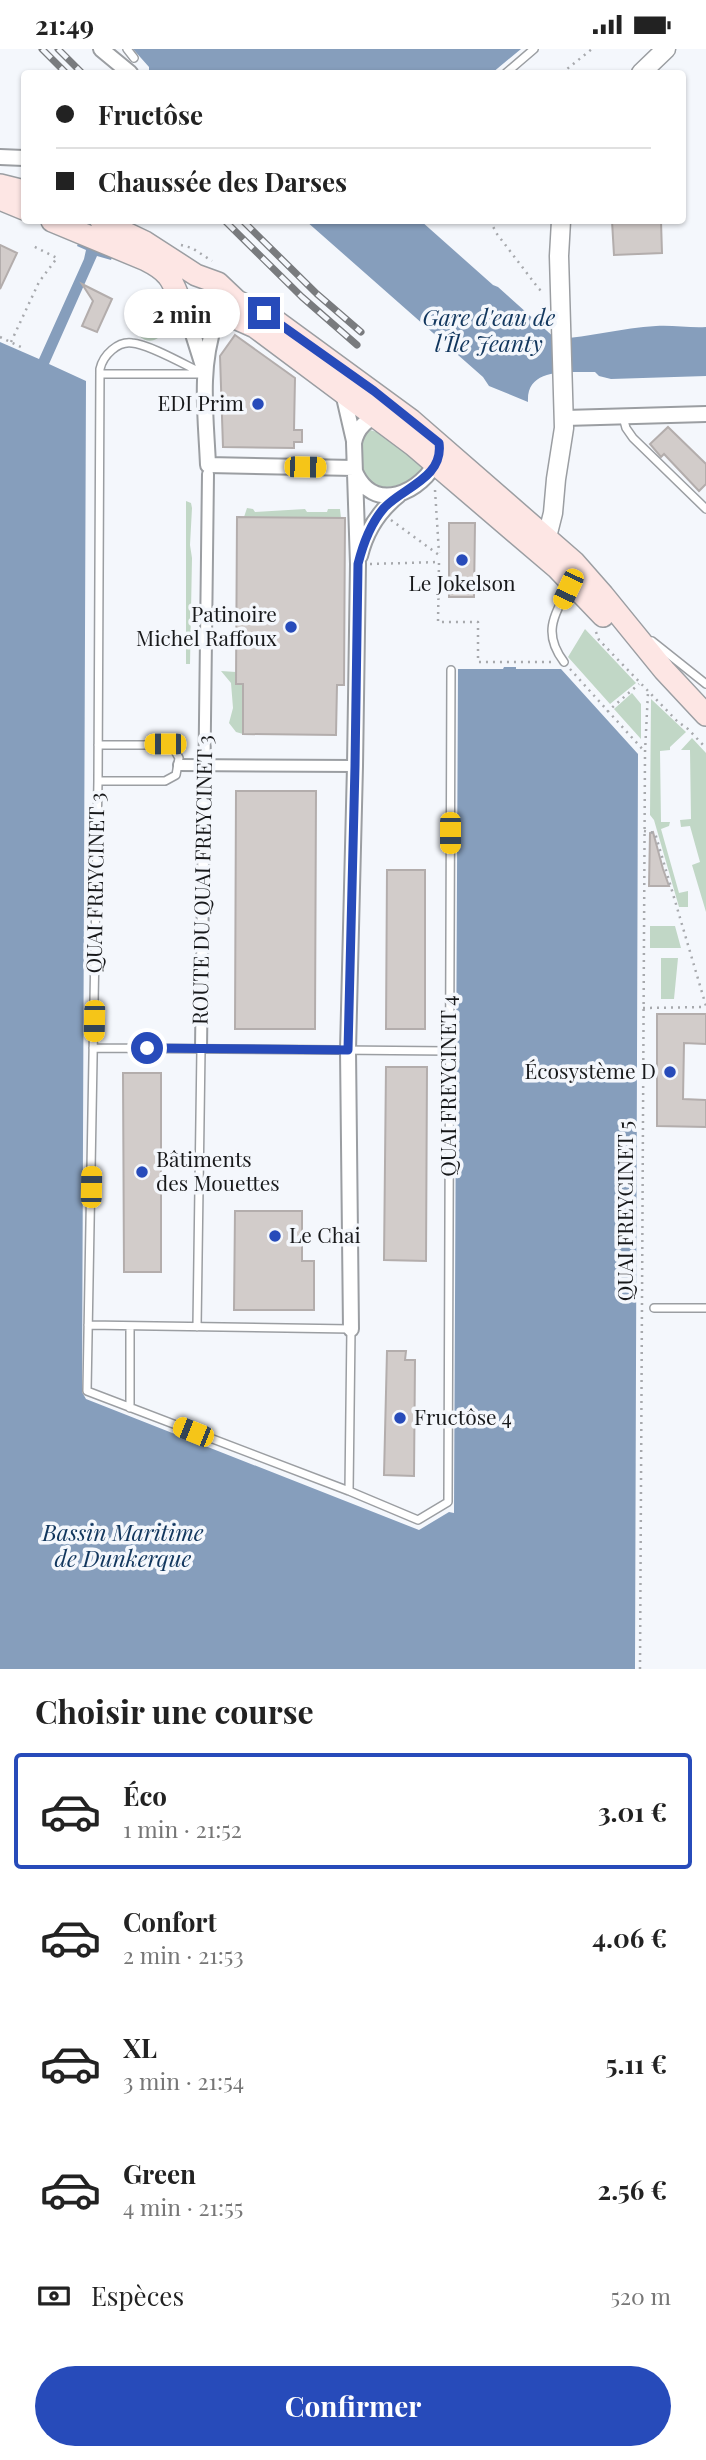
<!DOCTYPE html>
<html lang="fr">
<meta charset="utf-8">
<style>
:root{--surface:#fff;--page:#f2f2f2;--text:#222;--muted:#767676;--line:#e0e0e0;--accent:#274bba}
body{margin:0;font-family:"Playfair Display",serif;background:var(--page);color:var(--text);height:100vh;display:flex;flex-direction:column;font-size:26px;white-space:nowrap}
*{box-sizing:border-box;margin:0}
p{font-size:23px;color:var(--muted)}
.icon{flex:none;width:38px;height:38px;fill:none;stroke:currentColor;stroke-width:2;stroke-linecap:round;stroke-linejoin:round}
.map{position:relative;height:1620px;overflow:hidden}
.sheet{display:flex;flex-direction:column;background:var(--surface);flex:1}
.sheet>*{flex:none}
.top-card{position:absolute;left:21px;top:21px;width:665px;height:154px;border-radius:7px;box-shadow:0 2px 5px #0004;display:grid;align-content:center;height:154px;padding:0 35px;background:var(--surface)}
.end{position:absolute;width:32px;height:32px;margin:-16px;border:9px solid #274bba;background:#fff;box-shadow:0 0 0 4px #fff}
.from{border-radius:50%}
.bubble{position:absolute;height:49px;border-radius:24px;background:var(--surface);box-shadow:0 2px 5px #0004;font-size:23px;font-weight:700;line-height:49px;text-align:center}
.car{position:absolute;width:21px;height:42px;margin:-21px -10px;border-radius:9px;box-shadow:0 0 5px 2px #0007;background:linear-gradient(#f5c518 24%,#345 0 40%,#f5c518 0 76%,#345 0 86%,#f5c518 0)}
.top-card b{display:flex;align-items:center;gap:24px;height:66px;font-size:26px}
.top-card b+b{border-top:2px solid var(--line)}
.top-card i{width:18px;height:18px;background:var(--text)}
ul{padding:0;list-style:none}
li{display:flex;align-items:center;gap:21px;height:116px;margin:0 14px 10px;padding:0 21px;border:4px solid transparent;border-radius:7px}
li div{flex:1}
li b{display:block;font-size:26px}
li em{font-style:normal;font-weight:700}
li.selected{border-color:var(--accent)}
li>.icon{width:63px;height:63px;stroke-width:1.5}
h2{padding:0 35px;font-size:32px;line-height:84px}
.pay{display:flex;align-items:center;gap:18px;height:77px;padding:0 35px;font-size:26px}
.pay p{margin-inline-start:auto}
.cta{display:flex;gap:14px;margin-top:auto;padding:14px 35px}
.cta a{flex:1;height:80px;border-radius:42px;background:var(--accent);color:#fff;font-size:28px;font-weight:700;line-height:80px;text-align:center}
.status{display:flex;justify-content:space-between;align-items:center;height:49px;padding:0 35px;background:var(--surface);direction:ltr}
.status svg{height:19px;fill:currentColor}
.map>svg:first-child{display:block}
</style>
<div class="status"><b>21:49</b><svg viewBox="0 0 49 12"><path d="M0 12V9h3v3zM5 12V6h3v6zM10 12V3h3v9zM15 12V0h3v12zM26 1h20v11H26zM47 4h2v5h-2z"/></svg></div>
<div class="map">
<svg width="706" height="1620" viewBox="0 0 706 1620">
<rect width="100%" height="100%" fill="#f4f7fc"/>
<!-- green -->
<path fill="#c1d7c6" d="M133,257L140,258L144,264L153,263L161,268L165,280C158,297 138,295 135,277L127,273L125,263Z
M367,381C383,380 409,408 422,418L421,426C395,441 362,449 361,407C361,395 361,390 367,381Z
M186,452L191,454L192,459L190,496L192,509L190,615H186Z
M247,459L253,460L255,463L305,460L307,463H327L328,460H340L341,469L244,468Z
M585,580L636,634L610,655L568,608Z
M221,622L236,623L243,635V685L236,683L229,674L233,659L231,634Z
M632,644L641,655V690L614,660Z
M651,650L686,683L670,698V701L660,702L661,773H670L669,777L661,780L679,844L688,842V858H679L654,771L650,766Z
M692,689L706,704V863L692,816L700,813L690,777L681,778L680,771L691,770L690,701H681Z
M650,877H675L681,899H650Z
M661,909H678L674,950H661Z"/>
<!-- water -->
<path fill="#869ebc" d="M133,0H521L492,24H149V18Z
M88,172H127L111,211L97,207L49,315L86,332L82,1343L86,1350L419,1481L449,1463L454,1464L458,620H503L504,618H516V620H561L638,705L635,1620H0V293L39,310L84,210L86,201L77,197Z
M306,172H421L493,236L498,238L556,290C590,288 622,279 656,277C673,276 690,279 706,278V327L611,330L599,327L595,323C570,324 526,317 528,353L489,337L483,328Z"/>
<!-- building -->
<path fill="#d2ccca" stroke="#b3adac" stroke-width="2" d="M612,172H661L662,204L614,206Z
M0,196L17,204L0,240Z
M82,235L112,250L97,283L82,277L93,252Z
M235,286L295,329L294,381H302V393H294V399L223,398L220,307Z
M668,378L706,415V435L699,442L664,405L661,408L650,395Z
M237,468L345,469L344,636H337L336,686L243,685V635H236Z
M449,474H475L474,548H449Z
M236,742H316L315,980H235Z
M653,783L663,820L669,837H649L650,784Z
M387,821H425V980H386Z
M657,965H706V995L684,994L683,1050L706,1051V1078L657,1077Z
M386,1018H427L426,1212L384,1211Z
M123,1024H161V1223H124Z
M235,1162H302V1212H314V1261H234Z
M387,1302H406L405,1311H415L414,1427L384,1426Z"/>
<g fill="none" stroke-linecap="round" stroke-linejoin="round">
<defs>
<path id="service" d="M127,0L134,9
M506,24L534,0
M100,325H200
M204,325C187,317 149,295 132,294C118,292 103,306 100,320L98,732L87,1342L349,1442L418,1471L448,1453L451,621
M623,368L626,379L633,389L706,460
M652,592L706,635
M564,613C542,584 554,566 570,537
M98,732H165L176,726L179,709L174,700L165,696H98
M93,999L449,1002
M654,1259H706
M88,1276L351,1280L349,1442
M197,1278L201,1000
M130,1359V1277"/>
<path id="pedestrian" d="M179,716L355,717
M201,1000L208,425"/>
<path id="minor" d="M101,0L130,24
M0,108L24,109
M187,266L203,317
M215,274C199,320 206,368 208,416L354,419
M343,344L354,392
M565,369L706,365
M354,420C372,467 423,444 438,409
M360,507C366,482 380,461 399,446
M351,1280L348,1001L355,717L358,515L354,394C357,378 368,369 383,365"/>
<path id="tertiary" d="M641,24L666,0
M547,488L553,464L556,430L564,379L559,207L561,172"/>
<path id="secondary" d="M0,136L24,142
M0,150L24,160
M52,172L146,211C154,215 162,219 168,227C181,242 181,278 207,276C217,275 223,268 227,259
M101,172L145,193L196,226L218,234L237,252L273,270L411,371L574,513L603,546L664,621L706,666
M222,269L237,270L255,278L413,396L557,519L603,567"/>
</defs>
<!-- service casing -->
<use href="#service" stroke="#9b9ea2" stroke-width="10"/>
<!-- pedestrian casing -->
<use href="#pedestrian" stroke="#9b9ea2" stroke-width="14"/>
<!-- minor casing -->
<use href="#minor" stroke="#9b9ea2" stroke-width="18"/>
<!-- tertiary casing -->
<use href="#tertiary" stroke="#9b9ea2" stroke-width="21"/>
<!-- secondary casing -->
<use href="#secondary" stroke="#9b9ea2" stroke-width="24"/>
<!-- path -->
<path stroke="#a7a9ad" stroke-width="2.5" stroke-dasharray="2 5" stroke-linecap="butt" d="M562,24L592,0
M490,172L497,185L539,240L544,244
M181,196L192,199L212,212
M0,288L21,298
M11,293L39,233L57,209L33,197
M435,441L439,504
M391,471L439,506
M370,515L439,513L438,573H478V613H552
M596,583L599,591L677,672L688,680L706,699
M570,620L645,703
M607,663L639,635
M644,782L655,784L706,957
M643,959L706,958
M640,1620L645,703L648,643"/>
<!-- service -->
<use href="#service" stroke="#fff" stroke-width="7"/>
<!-- pedestrian -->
<use href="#pedestrian" stroke="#fff" stroke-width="10"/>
<!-- minor -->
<use href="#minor" stroke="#fff" stroke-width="14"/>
<!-- tertiary -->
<use href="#tertiary" stroke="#fff" stroke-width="18"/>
<!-- secondary -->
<use href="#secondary" stroke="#fde6e4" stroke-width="21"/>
<defs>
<path id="rail" d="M42,0L66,24
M58,0L82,24
M225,172L302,248L357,296
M243,172L317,245L361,283"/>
</defs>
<!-- rail casing -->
<use href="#rail" stroke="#797b7e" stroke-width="7"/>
<!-- rail -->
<use href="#rail" stroke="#f4f7fc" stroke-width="4.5" stroke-dasharray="13" stroke-linecap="butt"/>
</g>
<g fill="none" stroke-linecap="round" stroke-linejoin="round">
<!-- route -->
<path stroke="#274bba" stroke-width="9" d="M147,999L348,1001L355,717L358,515C363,495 370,475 384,459C402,439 444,429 439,394L374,342L264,264"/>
</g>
<!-- markers -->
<g fill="#274bba" stroke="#f4f7fc" stroke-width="2.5">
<circle cx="258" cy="355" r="7"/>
<circle cx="462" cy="511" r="7"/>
<circle cx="291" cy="578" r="7"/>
<circle cx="670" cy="1023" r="7"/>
<circle cx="142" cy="1123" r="7"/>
<circle cx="275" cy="1187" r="7"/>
<circle cx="400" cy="1369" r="7"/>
</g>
<g text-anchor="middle" stroke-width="7" stroke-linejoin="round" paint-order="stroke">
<!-- poi labels -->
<g font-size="21" fill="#18191b" stroke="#f4f7fc" text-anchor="end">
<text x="244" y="362">EDI Prim</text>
<text x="462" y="542" text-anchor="middle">Le Jokelson</text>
<text x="277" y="573">Patinoire<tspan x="277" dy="24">Michel Raffoux</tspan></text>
<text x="656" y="1030">Écosystème D</text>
<text x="156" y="1118" text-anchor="start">Bâtiments<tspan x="156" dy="24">des Mouettes</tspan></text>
<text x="289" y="1194" text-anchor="start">Le Chai</text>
<text x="414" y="1376" text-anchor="start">Fructôse 4</text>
</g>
<!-- street labels -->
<g font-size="21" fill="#18191b" stroke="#f4f7fc">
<text transform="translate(203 831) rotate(-89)" y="7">ROUTE DU QUAI FREYCINET 3</text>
<text transform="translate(96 834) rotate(-89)" y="7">QUAI FREYCINET 3</text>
<text transform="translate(449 1037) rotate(-90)" y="7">QUAI FREYCINET 4</text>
<text transform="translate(626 1162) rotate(-90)" y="7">QUAI FREYCINET 5</text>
</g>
<!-- water labels -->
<g font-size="23" font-style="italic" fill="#11365d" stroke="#f4f7fc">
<text x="489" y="277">Gare d'eau de<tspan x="489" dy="26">l'Île Jeanty</tspan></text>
<text x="123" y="1492">Bassin Maritime<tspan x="123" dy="26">de Dunkerque</tspan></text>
</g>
</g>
</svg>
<i class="end from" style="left:147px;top:999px"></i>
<i class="end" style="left:264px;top:264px"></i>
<div class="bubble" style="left:124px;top:240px;width:116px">2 min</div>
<i class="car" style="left:305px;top:418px;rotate:91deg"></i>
<i class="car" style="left:568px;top:540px;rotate:205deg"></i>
<i class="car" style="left:165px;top:695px;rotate:270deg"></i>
<i class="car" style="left:450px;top:784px;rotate:180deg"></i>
<i class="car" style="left:94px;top:972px;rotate:181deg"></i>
<i class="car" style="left:91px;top:1138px;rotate:1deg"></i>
<i class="car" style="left:193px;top:1383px;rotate:292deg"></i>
<div class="top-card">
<b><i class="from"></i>Fructôse</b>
<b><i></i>Chaussée des Darses</b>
</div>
</div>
<section class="sheet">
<h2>Choisir une course</h2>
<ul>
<li class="selected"><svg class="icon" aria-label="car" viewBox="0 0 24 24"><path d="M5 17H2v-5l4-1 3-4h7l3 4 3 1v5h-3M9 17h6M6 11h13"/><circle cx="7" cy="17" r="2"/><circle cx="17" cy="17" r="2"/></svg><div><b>Éco</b><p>1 min · 21:52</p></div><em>3.01 €</em></li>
<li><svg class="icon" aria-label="car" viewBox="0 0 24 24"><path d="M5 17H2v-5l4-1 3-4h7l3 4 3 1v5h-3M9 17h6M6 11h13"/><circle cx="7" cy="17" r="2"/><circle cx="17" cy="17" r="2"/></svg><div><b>Confort</b><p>2 min · 21:53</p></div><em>4.06 €</em></li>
<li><svg class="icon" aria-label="car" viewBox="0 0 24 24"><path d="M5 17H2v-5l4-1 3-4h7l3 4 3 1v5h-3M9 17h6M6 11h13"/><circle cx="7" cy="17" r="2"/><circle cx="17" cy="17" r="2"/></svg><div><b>XL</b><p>3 min · 21:54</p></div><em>5.11 €</em></li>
<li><svg class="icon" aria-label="car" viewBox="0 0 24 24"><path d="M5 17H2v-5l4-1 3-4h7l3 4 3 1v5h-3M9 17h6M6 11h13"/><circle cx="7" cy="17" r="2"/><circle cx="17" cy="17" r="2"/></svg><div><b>Green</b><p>4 min · 21:55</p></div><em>2.56 €</em></li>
</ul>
<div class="pay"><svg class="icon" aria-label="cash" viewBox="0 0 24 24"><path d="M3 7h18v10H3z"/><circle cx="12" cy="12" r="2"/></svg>Espèces<p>520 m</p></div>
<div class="cta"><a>Confirmer</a></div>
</section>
